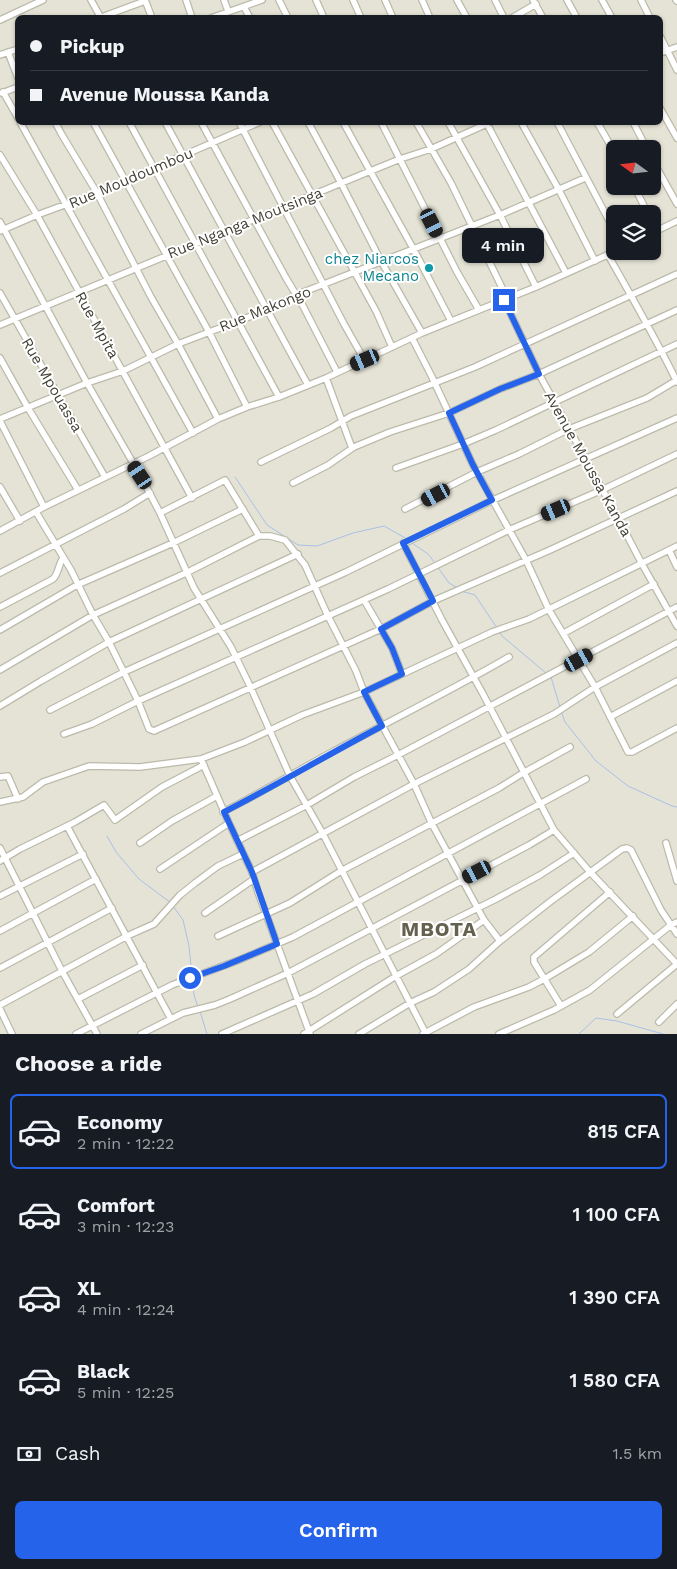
<!DOCTYPE html>
<meta charset="utf-8">
<style>
:root{--surface:#171b24;--page:#20242c;--text:#f1f3f6;--muted:#9ea1a6;--line:#363941;--accent:#2563eb}
body{margin:0;font-family:"Work Sans",sans-serif;background:var(--page);color:var(--text);height:100vh;display:flex;flex-direction:column;font-size:19px;white-space:nowrap}
*{box-sizing:border-box;margin:0}
p{font-size:16px;color:var(--muted)}
.icon{flex:none;width:28px;height:28px;fill:none;stroke:currentColor;stroke-width:2;stroke-linecap:round;stroke-linejoin:round}
.map{position:relative;height:1034px;overflow:hidden}
.details{display:flex;flex-direction:column;background:var(--surface);flex:1}
.details>*{flex:none}
.hud{position:absolute;left:15px;top:15px;width:648px;height:110px;border-radius:8px;box-shadow:0 1px 4px #0004;display:grid;align-content:center;height:110px;padding:0 15px;background:var(--surface)}
.needle{width:32px;rotate:285deg}
.controls{position:absolute;left:606px;top:140px;display:grid;gap:10px}
.controls a{display:grid;place-items:center;width:55px;height:55px;border-radius:8px;background:var(--surface);box-shadow:0 1px 4px #0004;font-size:25px}
.end{position:absolute;width:22px;height:22px;margin:-11px;border:6px solid #2563eb;background:#fff;box-shadow:0 0 0 2px #fff}
.from{border-radius:50%}
.bubble{position:absolute;height:35px;border-radius:8px;background:var(--surface);box-shadow:0 1px 4px #0004;font-size:16px;font-weight:600;line-height:35px;text-align:center}
.car{position:absolute;width:15px;height:30px;margin:-15px -8px;border-radius:6px;box-shadow:0 0 4px 1px #0007;background:linear-gradient(#222 24%,#8ab4d8 0 40%,#222 0 76%,#8ab4d8 0 86%,#222 0)}
.hud b{display:flex;align-items:center;gap:18px;height:48px;font-size:19px}
.hud b+b{border-top:1px solid var(--line)}
.hud i{width:12px;height:12px;background:var(--text)}
ul{padding:0;list-style:none}
li{display:flex;align-items:center;gap:15px;height:75px;margin:0 10px 8px;padding:0 5px;border:2px solid transparent;border-radius:8px}
li div{flex:1}
li b{display:block;font-size:19px}
li em{font-style:normal;font-weight:600}
li.on{border-color:var(--accent)}
li>.icon{width:45px;height:45px;stroke-width:1.5}
h2{padding:0 15px;font-size:22px;line-height:60px}
.pay{display:flex;align-items:center;gap:12px;height:55px;padding:0 15px;font-size:19px}
.pay p{margin-inline-start:auto}
.cta{display:flex;gap:10px;margin-top:auto;padding:10px 15px}
.cta a{flex:1;height:58px;border-radius:8px;background:var(--accent);color:#fff;font-size:20px;font-weight:600;line-height:58px;text-align:center}
.map>svg:first-child{display:block}
</style>
<div class="map">
<svg width="677" height="1034" viewBox="0 0 677 1034">
<rect width="100%" height="100%" fill="#f1f1e7"/>
<!-- residential -->
<path fill="#e5e3d5" fill-rule="evenodd" d="M0,0H677V1034H0ZM18,18H660V122H18ZM615,149H652V186H615ZM615,214H652V251H615Z"/>
<g fill="none" stroke-linecap="round" stroke-linejoin="round">
<!-- stream -->
<path stroke="#a9c0e8" stroke-width="1" d="M235,477L267,525L298,545L317,546L353,533L384,526L407,539
M412,543L428,554L435,563
M437,566L449,583L456,587
M461,591L475,595L497,628
M499,631L502,636L546,673
M551,677L560,707
M561,711L565,722L596,761L628,786L672,806L677,807
M107,836L116,852L139,879L171,903
M173,906L183,920L189,946L192,976
M193,980L194,995L198,1007
M200,1011L207,1034
M579,1034L596,1018L617,1021L663,1034"/>
<defs>
<path id="minor" d="M91,0L101,18
M145,0L152,18
M186,0L192,18
M224,0L228,11
M279,0L288,18
M316,0L324,18
M353,0L361,18
M385,0L393,18
M422,0L430,18
M457,0L467,18
M495,0L504,18
M533,0L543,18
M567,0L577,18
M602,0L612,18
M641,0L650,18
M676,0L677,1
M244,7L250,18
M99,18L145,1
M211,18L262,0
M512,18L536,4
M0,20L43,0
M660,36L677,70
M8,52L18,78
M660,53L677,47
M0,55L18,49
M3,92L18,118
M2,93L18,87
M660,108L677,138
M20,122L193,433
M55,122L62,135L97,193L151,297L178,344L218,419
M93,122L209,332L247,407
M129,122L279,397
M165,122L308,385
M201,122L286,278L303,306L337,372
M239,122L344,324L365,361
M272,122L376,311L392,347
M308,122L341,183L381,261L422,333
M343,122L414,250L451,321
M381,122L457,272L479,310
M416,122L451,183L507,298
M448,122L500,215L536,287
M486,122L566,273
M521,122L559,190L595,261
M557,122L615,232
M597,122L615,153
M633,122L647,149
M0,155L37,215L192,498
M652,159L677,204
M634,186L648,214
M0,222L87,383L140,475L160,513L194,588L231,647L250,686L290,776L323,834L426,1034
M652,223L656,231
M0,231L37,215L97,193L260,122
M652,233L677,221
M608,255C632,297 656,339 677,382
M0,293L105,477
M504,300L539,374L618,518L642,564L677,626
M0,325L351,179L400,159L431,149L491,122
M412,338L431,375L473,465L526,560L549,610L595,687L628,752H632L677,728
M0,358L28,408L78,490
M326,378L352,448
M0,419L87,383L123,371L178,344L267,310L296,295L500,215L585,178
M0,421L44,507
M261,462L331,428L351,416L475,367L677,274
M396,468L463,444L496,430L677,344
M293,483L328,465L354,447L390,432L449,413L500,389L539,374L677,310
M0,487L20,521
M405,509L477,472L519,454L569,429L647,398L677,380
M36,512L71,570L93,615L109,642L138,701L149,729L154,731L381,629L433,601L550,550L677,491
M160,513L225,480L259,536
M0,531L44,507L149,456L218,419L247,407L279,397L326,378L422,333L536,287L616,251
M403,543L442,620L483,694L554,830L590,872L677,964L617,1014
M669,550L677,567
M0,573L124,509L150,493
M364,600L392,648L402,674
M0,607L53,579C59,573 58,565 63,558
M0,630L77,585L173,543L243,509
M564,633L654,584
M0,670L93,615L186,573L259,536H270L285,540L305,565L328,616L356,671L364,692L414,784L432,824L484,920L500,941
M0,706L41,681L109,642L298,554
M50,710L124,672L346,572L493,500L677,418
M610,717L677,681
M64,734L92,724L138,701L388,589L509,530L602,490L677,454
M201,759L229,823L252,872L258,892L310,1034
M0,777L8,776L18,799
M0,802L23,797L43,782L89,766L140,767L201,759L245,742L302,715L364,692L492,632L529,619L677,546
M223,812C261,793 297,771 334,751C392,720 452,690 509,657
M67,826L171,1019
M237,841L307,805L354,777L398,755L677,607
M140,843L172,821L217,796
M666,843L677,881
M0,848L62,971L97,1034
M0,861L20,849L75,822L104,805L115,820L162,787L204,765
M160,869L229,823
M252,872L414,784L554,714L595,687L677,643
M0,896L83,854
M205,913L254,879
M0,931L96,879
M218,936L290,903L341,871L499,788L523,773L570,747
M0,968L112,908
M78,999L143,965
M0,1005L127,936L154,924L180,895L195,883L218,866L243,854
M561,1006L534,962V957L610,892
M0,1009L12,1034
M659,1022L677,1004
M76,1034L172,985L239,960L293,937L586,779
M141,1034L183,1013L215,1005L230,999L288,973L529,845L554,830
M222,1034L313,994L365,964L496,899L540,875L574,853
M304,1034L396,976L436,954L484,920
M359,1034L410,1003L434,992L469,969L500,941L551,901L622,849L627,848L631,850L661,910L677,934
M423,1034L474,1007L529,987L546,978L589,952L633,916
M499,1034L554,1010L590,990L671,925L677,922"/>
</defs>
<!-- minor casing -->
<use href="#minor" stroke="#bcbaaa" stroke-width="8"/>
<!-- minor -->
<use href="#minor" stroke="#fff" stroke-width="5.5"/>
</g>
<g fill="none" stroke-linecap="round" stroke-linejoin="round">
<!-- route -->
<path stroke="#2563eb" stroke-width="6" d="M190,978L224,966L277,944L252,872L224,812C277,785 329,754 382,726L364,692L402,674L392,648L381,629L433,601L403,543L492,500L473,465L449,413L500,389L539,374L504,300"/>
</g>
<!-- markers -->
<circle fill="#0f9aa8" stroke="#fff" stroke-width="2" cx="429" cy="268" r="5"/>
<g text-anchor="middle" stroke-width="4" stroke-linejoin="round" paint-order="stroke">
<!-- street labels -->
<g font-size="15" fill="#444237" stroke="#fff">
<text transform="translate(131 178) rotate(-23)" y="5">Rue Moudoumbou</text>
<text transform="translate(245 223) rotate(-22)" y="5">Rue Nganga Moutsinga</text>
<text transform="translate(265 309) rotate(-22)" y="5">Rue Makongo</text>
<text transform="translate(97 325) rotate(61)" y="5">Rue Mpita</text>
<text transform="translate(52 385) rotate(60)" y="5">Rue Mpouassa</text>
<text transform="translate(588 464) rotate(61)" y="5">Avenue Moussa Kanda</text>
</g>
<!-- culture labels -->
<g font-size="15" fill="#0d838f" stroke="#fff" text-anchor="end">
<text x="419" y="264">chez Niarcos<tspan x="419" dy="17">Mecano</tspan></text>
</g>
<!-- district labels -->
<g font-size="20" font-weight="bold" letter-spacing="1" fill="#65614f" stroke="#fff">
<text x="439" y="936">MBOTA</text>
</g>
</g>
</svg>
<div class="controls">
<a><svg class="needle" viewBox="-14 -14 28 28"><path d="M0-13l5 13h-10z" fill="#e53935"/><path d="M0 13l5-13h-10z" fill="#9ea1a6"/></svg></a>
<a><svg class="icon" aria-label="layers" viewBox="0 0 24 24"><path d="M12 4l9 5-9 5-9-5zM3 14l9 5 9-5"/></svg></a>
</div>
<i class="end from" style="left:190px;top:978px"></i>
<i class="end" style="left:504px;top:300px"></i>
<div class="bubble" style="left:462px;top:228px;width:82px">4 min</div>
<i class="car" style="left:432px;top:223px;rotate:153deg"></i>
<i class="car" style="left:365px;top:360px;rotate:247deg"></i>
<i class="car" style="left:140px;top:475px;rotate:326deg"></i>
<i class="car" style="left:436px;top:495px;rotate:242deg"></i>
<i class="car" style="left:556px;top:510px;rotate:247deg"></i>
<i class="car" style="left:579px;top:660px;rotate:61deg"></i>
<i class="car" style="left:477px;top:872px;rotate:243deg"></i>
<div class="hud">
<b><i class="from"></i>Pickup</b>
<b><i></i>Avenue Moussa Kanda</b>
</div>
</div>
<section class="details">
<h2>Choose a ride</h2>
<ul>
<li class="on"><svg class="icon" aria-label="car" viewBox="0 0 24 24"><path d="M5 17H2v-5l4-1 3-4h7l3 4 3 1v5h-3M9 17h6M6 11h13"/><circle cx="7" cy="17" r="2"/><circle cx="17" cy="17" r="2"/></svg><div><b>Economy</b><p>2 min · 12:22</p></div><em>815 CFA</em></li>
<li><svg class="icon" aria-label="car" viewBox="0 0 24 24"><path d="M5 17H2v-5l4-1 3-4h7l3 4 3 1v5h-3M9 17h6M6 11h13"/><circle cx="7" cy="17" r="2"/><circle cx="17" cy="17" r="2"/></svg><div><b>Comfort</b><p>3 min · 12:23</p></div><em>1 100 CFA</em></li>
<li><svg class="icon" aria-label="car" viewBox="0 0 24 24"><path d="M5 17H2v-5l4-1 3-4h7l3 4 3 1v5h-3M9 17h6M6 11h13"/><circle cx="7" cy="17" r="2"/><circle cx="17" cy="17" r="2"/></svg><div><b>XL</b><p>4 min · 12:24</p></div><em>1 390 CFA</em></li>
<li><svg class="icon" aria-label="car" viewBox="0 0 24 24"><path d="M5 17H2v-5l4-1 3-4h7l3 4 3 1v5h-3M9 17h6M6 11h13"/><circle cx="7" cy="17" r="2"/><circle cx="17" cy="17" r="2"/></svg><div><b>Black</b><p>5 min · 12:25</p></div><em>1 580 CFA</em></li>
</ul>
<div class="pay"><svg class="icon" aria-label="cash" viewBox="0 0 24 24"><path d="M3 7h18v10H3z"/><circle cx="12" cy="12" r="2"/></svg>Cash<p>1.5 km</p></div>
<div class="cta"><a>Confirm</a></div>
</section>
